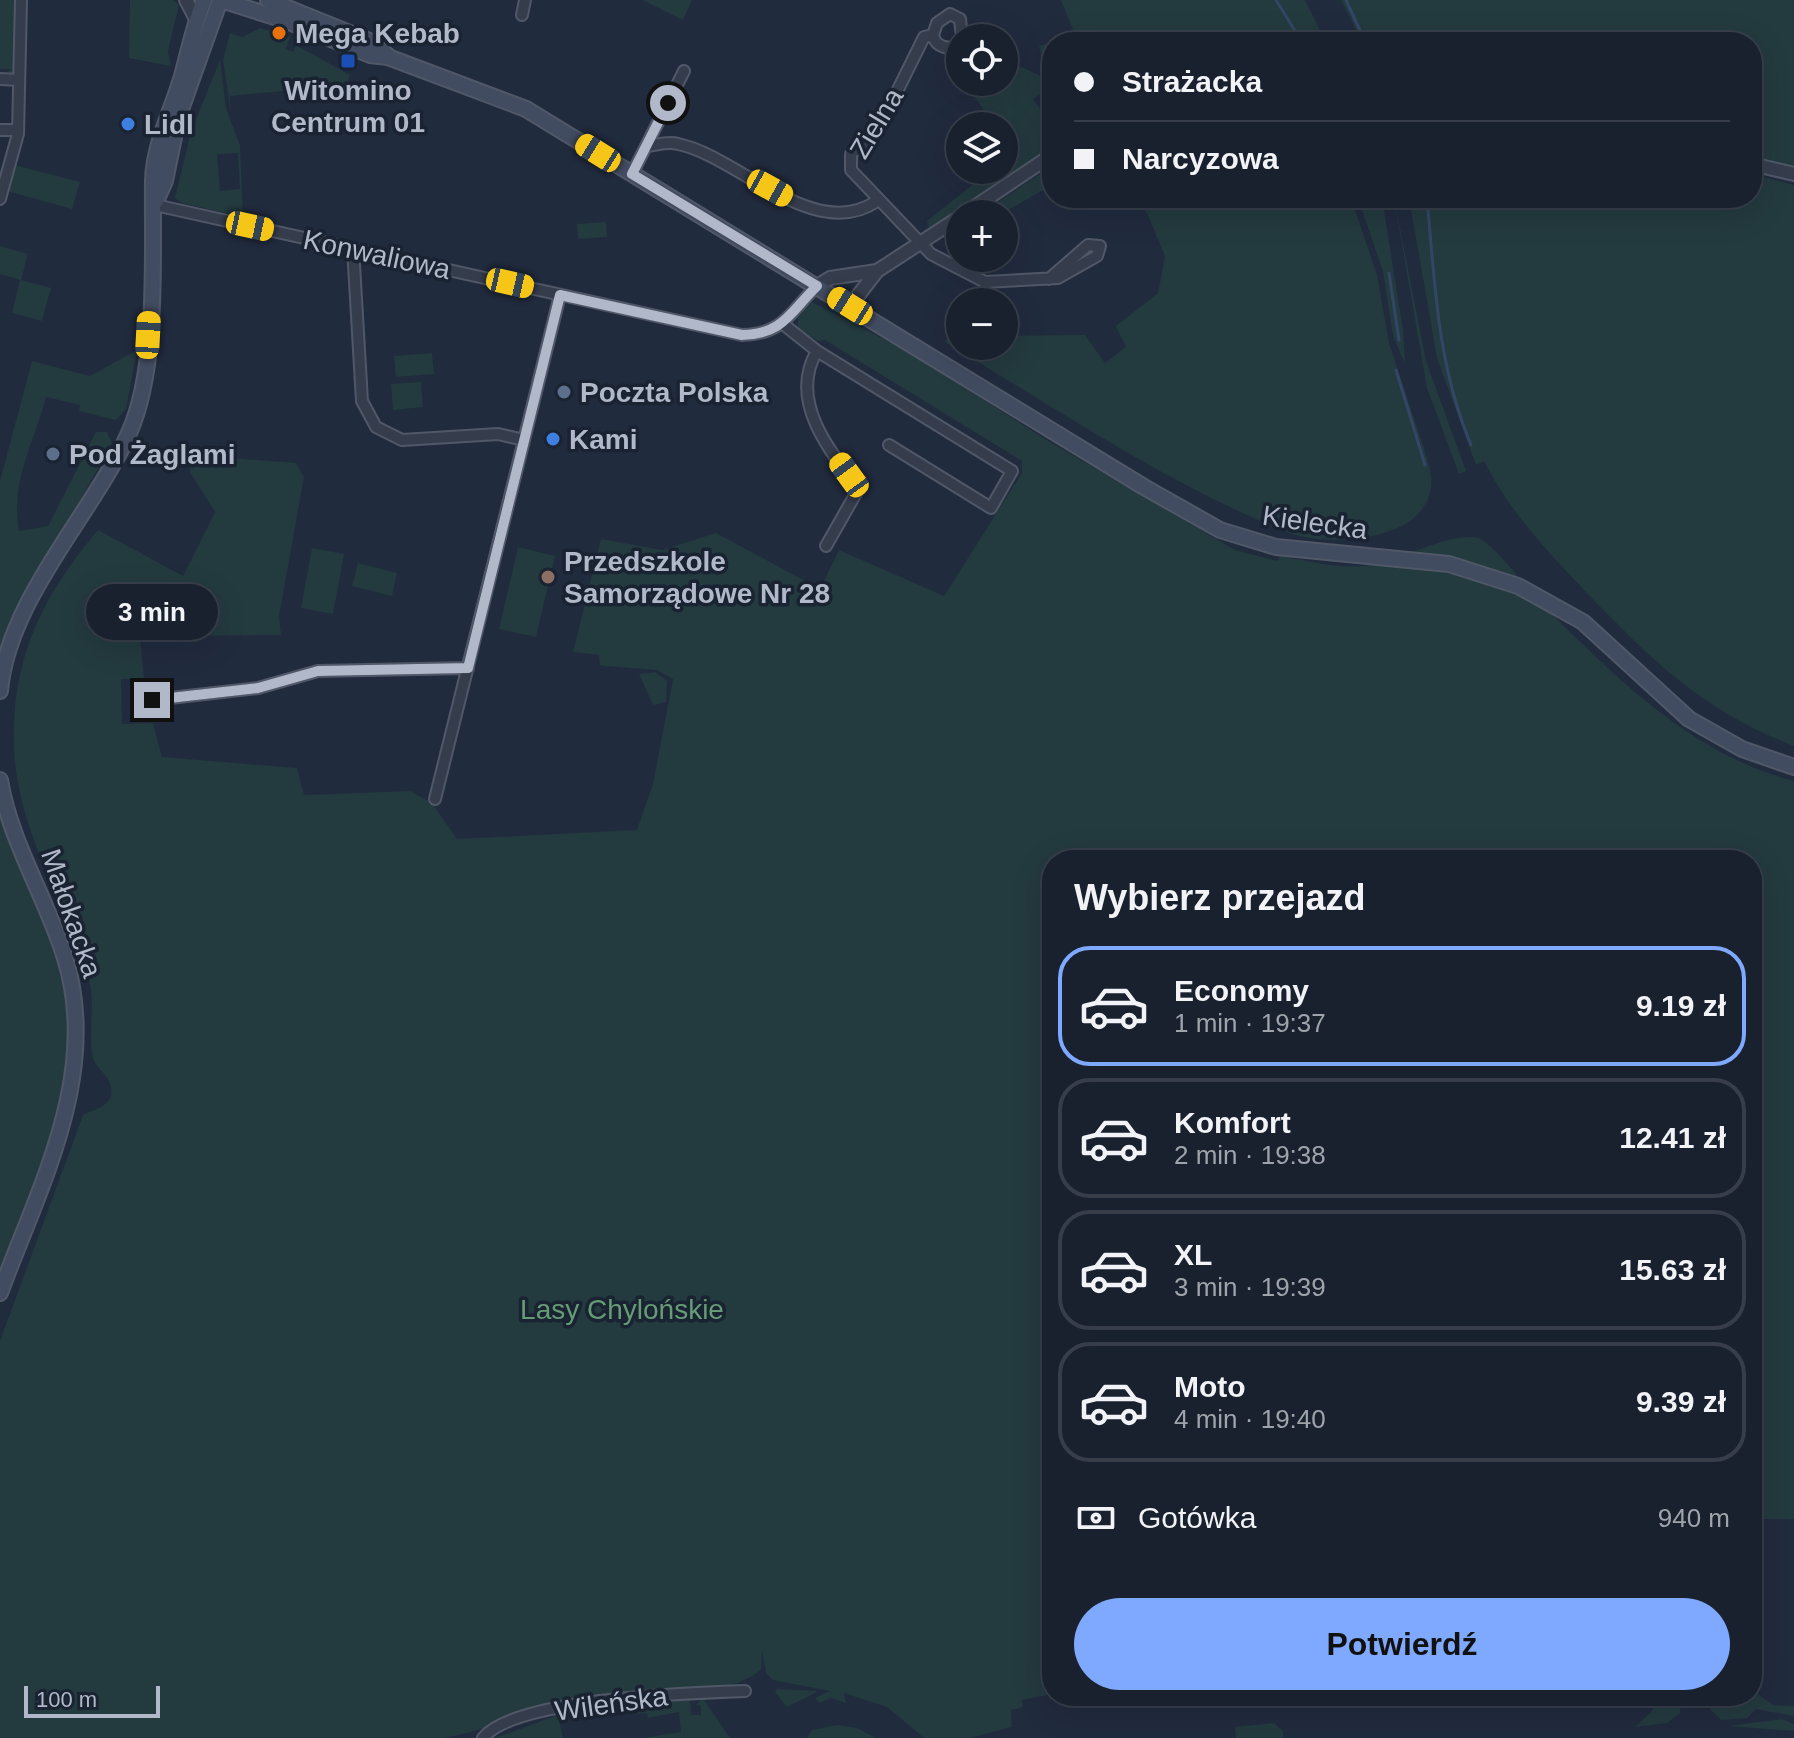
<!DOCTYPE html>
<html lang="pl">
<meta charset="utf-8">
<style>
:root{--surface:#19202e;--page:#222836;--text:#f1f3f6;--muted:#9fa3aa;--line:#373e4a;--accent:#7fa9ff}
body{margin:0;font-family:Helvetica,sans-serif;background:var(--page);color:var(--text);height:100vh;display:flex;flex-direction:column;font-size:30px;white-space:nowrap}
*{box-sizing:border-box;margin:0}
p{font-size:26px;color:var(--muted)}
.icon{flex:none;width:44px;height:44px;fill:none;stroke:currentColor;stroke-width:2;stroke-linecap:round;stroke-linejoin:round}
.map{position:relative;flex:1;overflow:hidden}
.details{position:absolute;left:1042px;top:850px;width:720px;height:856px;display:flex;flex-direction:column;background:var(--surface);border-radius:32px;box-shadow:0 8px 32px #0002,0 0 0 2px var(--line)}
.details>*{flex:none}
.hud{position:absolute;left:1042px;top:32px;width:720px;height:176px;border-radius:32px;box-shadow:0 8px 32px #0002,0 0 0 2px var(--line);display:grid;align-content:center;height:176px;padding:0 32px;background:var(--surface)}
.controls{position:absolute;left:946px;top:24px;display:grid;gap:16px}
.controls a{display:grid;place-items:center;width:72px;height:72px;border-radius:50%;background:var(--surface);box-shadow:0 8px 32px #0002,0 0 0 2px var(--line);font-size:40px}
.scale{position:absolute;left:24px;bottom:20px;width:136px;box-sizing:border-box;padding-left:8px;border:4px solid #b0b8c9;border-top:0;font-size:22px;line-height:28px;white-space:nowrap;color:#b0b8c9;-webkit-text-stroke:6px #1a2332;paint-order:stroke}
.end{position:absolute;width:36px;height:36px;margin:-18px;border:10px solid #b0b8c9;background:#111;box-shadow:0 0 0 4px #111}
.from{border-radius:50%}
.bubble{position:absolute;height:56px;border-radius:28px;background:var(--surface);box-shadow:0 8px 32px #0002,0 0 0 2px var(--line);font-size:26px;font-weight:800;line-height:56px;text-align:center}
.car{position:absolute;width:24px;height:48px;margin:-24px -12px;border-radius:10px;box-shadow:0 0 6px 2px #0007;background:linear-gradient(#f5c518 24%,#345 0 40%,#f5c518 0 76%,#345 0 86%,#f5c518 0)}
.hud b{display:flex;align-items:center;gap:28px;height:76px;font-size:30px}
.hud b+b{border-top:2px solid var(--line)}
.hud i{width:20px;height:20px;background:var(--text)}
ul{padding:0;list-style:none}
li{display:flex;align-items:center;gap:24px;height:120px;margin:0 16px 12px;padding:0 16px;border:4px solid var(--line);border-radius:32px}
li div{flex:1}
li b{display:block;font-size:30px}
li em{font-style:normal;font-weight:800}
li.on{border-color:var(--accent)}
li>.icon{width:72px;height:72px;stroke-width:1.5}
h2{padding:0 32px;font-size:36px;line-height:96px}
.pay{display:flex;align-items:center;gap:20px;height:88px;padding:0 32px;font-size:30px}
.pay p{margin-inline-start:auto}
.button{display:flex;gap:16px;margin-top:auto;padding:16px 32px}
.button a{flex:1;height:92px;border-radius:48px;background:var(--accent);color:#111;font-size:32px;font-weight:800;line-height:92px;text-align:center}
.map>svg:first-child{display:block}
</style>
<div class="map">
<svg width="1794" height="1738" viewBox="0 0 1794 1738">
<rect width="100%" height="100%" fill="#212b3e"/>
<!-- green -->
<path fill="#233a3f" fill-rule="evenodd" d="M0,0H16L14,76L5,77L10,69H0Z
M130,0H173L179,5L168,51L171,66L129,58Z
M642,0H692L683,20Z
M1061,0H1305L1326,42H1053L1075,35Z
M1341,0H1794V167L1752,157V42H1362Z
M260,28L290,37L286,49L293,52L296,45L350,75L341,105L337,86L230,96L231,113L223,60L230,33L242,37Z
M1052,42V87L1033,99L1052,125V147L930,230L927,221L991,170H1004V160L1012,153L1004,141V126H994L965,82H1004V59L1047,79L1039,46Z
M220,60L226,108L240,146L243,217L182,203L175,198L191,132ZM238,153L240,189L220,191L217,154Z
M14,165L80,182L72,209L7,191Z
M1052,166V185L1048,187L1001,214H980Z
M1752,174L1794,185V746C1703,711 1651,660 1585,591C1546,550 1510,512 1484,461L1476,465L1437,358L1409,198H1752Z
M1129,198H1351L1377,275L1389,343L1428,461L1425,462H1428C1436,484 1430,507 1410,521C1379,542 1321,545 1287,532C1170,486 1056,408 945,342L956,325L960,328V346H1004V336L1085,335L1105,363L1126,347L1116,326L1158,293L1165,256L1147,213Z
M1358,198H1382L1403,330L1405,364L1393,336L1383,272Z
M1394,198L1426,361L1466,471L1459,474L1427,388Z
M606,222L607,237L578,239L577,224Z
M0,246L28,254L21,280L51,288L42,321L12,313L20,280L0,274Z
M812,302L905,350L1045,439L1235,550L1278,561L1280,556C1309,561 1343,570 1372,565C1402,559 1452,531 1479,538C1502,552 1519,581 1538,600C1611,673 1691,755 1794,781V1519H1752V860H1052V1694L1022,1700L1023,1707L1011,1710L1012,1727L970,1738H924L887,1707L844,1693L846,1703L831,1698L820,1703L815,1698L830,1691L773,1680L766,1673L762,1650L761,1670C730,1693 704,1687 667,1689C591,1693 519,1721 446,1738H0V1341L83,1115C92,1110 109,1107 111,1095C114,1077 97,1071 93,1058C87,1033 96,1006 89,980C68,908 22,838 15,762C7,668 39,599 98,530L183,576L215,512L190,472L192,455L296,463L304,477L279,616L281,635L140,636L144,679H121L122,724L153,723L162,757L297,768L304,795L410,791L432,803L457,839L637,830L653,784L673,679L657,670L604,666L600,665L599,655L573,652L601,539L662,550L716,533L820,589L839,550L944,596L1022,473V461L825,340L818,341L798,328V318Z
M137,350L126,409L116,420L79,411L80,405L46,397C34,443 10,482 19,531L48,526L96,432H107L112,443L8,631L0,655V481L32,361L90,376Z
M432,353L434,374L396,377L394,356Z
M421,382L423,407L393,410L391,384Z
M518,547L555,556L536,637L499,629Z
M312,548L344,554L333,614L301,608Z
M358,563L397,573L392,596L352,586Z
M655,672L667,681L666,702L653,705L639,674Z
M0,812C16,863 43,909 58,960C91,1068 37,1173 0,1272Z
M777,1689L816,1691L817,1692L787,1707L775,1692Z
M1752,1690L1773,1705L1794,1706V1716L1756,1709L1747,1718L1721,1720L1710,1709L1711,1696H1752Z
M1660,1696H1681L1680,1713L1667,1723L1635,1727L1651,1712Z
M703,1698L730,1738H642L681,1732L679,1712L648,1718L647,1713L638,1714L637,1704L690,1699L691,1715H701V1706L696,1705Z
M558,1715L563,1738H495Z
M1782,1719L1794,1724V1731L1728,1726Z
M1274,1723L1283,1731V1738H1236L1235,1727Z
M837,1725L857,1728L876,1738H807L812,1730Z"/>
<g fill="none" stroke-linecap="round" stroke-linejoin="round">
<!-- stream -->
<path stroke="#334666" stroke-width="3" d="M1276,0L1302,42
M1346,0L1364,39
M1427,198C1435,284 1437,364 1471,445
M1389,273L1399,340
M1396,370L1425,465"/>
<defs>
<path id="minor" d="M522,15L525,0
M933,35C936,48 950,51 960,43
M962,38L960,19L950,14L937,23L933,35L924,37L877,132L851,154V170L931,254L985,282L1058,278L1097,256L1100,246L1088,245L1049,279
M0,79L19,80
M0,130H18
M647,146C657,145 668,141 678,144C738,156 814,244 877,201
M632,174L684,71
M0,199L18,134L21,0
M155,205L742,335C784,334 790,312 817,286
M353,248L362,401L376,427L402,440L498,434L524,440
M783,324L817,351L1012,471L991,508L889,445
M817,351C788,400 829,451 859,488L826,546
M152,700L258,688L318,671L468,668
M435,799L560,295
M483,1738C515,1698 692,1693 745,1691"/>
<path id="tertiary" d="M186,0L196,19
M1752,164L1794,174
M964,214L1052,155
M817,286L830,278L877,271
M850,306L877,271L960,217"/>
<path id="secondary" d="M221,0L284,20L370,55L388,57L526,109L1144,487L1220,530L1276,547L1449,564L1518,586L1583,622L1689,719L1742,749L1794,767
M268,0L372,42L388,56
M156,201L165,181L178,118L220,0
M0,691C8,599 92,515 129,433C159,367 152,253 153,180C154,144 172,110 182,76C189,50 194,25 204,0
M0,780C10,842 47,899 65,958C101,1074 39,1187 0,1293"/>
</defs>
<!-- minor casing -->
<use href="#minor" stroke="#505868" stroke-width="14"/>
<!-- tertiary casing -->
<use href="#tertiary" stroke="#505868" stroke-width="16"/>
<!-- secondary casing -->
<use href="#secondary" stroke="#505868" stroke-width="18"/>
<!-- minor -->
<use href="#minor" stroke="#353d4d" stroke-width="10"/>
<!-- tertiary -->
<use href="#tertiary" stroke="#353d4d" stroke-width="12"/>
<!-- secondary -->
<use href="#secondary" stroke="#424c61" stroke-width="14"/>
</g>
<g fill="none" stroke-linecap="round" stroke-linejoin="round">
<!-- route -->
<path stroke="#b0b8c9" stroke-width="10" d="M152,700L258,688L318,671L468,668L560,295L742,335C784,334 790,312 817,286L632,174L668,103"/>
</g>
<!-- markers -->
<circle fill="#e8710a" stroke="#1a2332" stroke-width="3" cx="279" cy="33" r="8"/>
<rect fill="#1a4fb4" stroke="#1a2332" stroke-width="3" x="340" y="53" width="16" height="16" rx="4"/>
<g fill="#3f7fe0" stroke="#1a2332" stroke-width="3">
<circle cx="128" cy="124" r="8"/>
<circle cx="553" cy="439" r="8"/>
</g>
<g fill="#5c6f8a" stroke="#1a2332" stroke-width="3">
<circle cx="564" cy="392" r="8"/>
<circle cx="53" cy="454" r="8"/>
</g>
<circle fill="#8d6e63" stroke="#1a2332" stroke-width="3" cx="548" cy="577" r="8"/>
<g text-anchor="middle" stroke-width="7" stroke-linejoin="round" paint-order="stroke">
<!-- poi labels -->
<g font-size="28" font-weight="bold" fill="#b0b8c9" stroke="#1a2332" text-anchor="start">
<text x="295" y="43">Mega Kebab</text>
<text x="348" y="100" text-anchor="middle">Witomino<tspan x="348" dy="32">Centrum 01</tspan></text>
<text x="144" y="134">Lidl</text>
<text x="580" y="402">Poczta Polska</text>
<text x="569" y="449">Kami</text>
<text x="69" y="464">Pod Żaglami</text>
<text x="564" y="571">Przedszkole<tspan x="564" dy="32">Samorządowe Nr 28</tspan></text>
</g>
<!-- street labels -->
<g font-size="28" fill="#b0b8c9" stroke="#1a2332">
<text transform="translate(876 123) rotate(-59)" y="10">Zielna</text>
<text transform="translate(377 254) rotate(12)" y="10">Konwaliowa</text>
<text transform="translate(1315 522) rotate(8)" y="10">Kielecka</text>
<text transform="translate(72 913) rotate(71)" y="10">Małokacka</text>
<text transform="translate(611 1703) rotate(-8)" y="10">Wileńska</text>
</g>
<!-- park labels -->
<g font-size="28" fill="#659c75" stroke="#1a2332">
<text x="622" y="1319">Lasy Chylońskie</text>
</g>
</g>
</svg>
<div class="controls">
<a><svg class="icon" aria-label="locate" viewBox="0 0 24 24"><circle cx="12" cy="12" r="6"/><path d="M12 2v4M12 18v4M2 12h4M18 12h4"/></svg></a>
<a><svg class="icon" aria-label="layers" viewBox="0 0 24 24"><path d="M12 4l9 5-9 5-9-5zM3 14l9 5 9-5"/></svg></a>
<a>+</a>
<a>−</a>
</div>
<div class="scale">100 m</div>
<i class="end from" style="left:668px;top:103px"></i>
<i class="end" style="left:152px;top:700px"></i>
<div class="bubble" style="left:86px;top:584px;width:132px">3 min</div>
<i class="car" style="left:598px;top:153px;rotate:302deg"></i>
<i class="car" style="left:770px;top:188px;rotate:119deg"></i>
<i class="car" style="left:250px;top:226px;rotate:102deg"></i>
<i class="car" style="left:510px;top:283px;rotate:103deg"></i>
<i class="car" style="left:850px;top:306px;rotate:302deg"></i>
<i class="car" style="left:148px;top:335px;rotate:3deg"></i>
<i class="car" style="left:849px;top:475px;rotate:324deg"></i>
<div class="hud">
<b><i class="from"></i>Strażacka</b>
<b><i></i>Narcyzowa</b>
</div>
<section class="details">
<h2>Wybierz przejazd</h2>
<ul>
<li class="on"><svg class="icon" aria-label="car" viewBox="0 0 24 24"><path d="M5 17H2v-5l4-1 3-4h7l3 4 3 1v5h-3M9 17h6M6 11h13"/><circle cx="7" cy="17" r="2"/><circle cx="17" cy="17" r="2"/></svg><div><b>Economy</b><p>1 min · 19:37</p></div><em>9.19 zł</em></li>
<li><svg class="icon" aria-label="car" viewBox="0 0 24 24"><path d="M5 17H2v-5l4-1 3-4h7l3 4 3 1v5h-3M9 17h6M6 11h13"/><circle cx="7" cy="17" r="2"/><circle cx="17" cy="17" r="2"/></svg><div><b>Komfort</b><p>2 min · 19:38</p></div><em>12.41 zł</em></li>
<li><svg class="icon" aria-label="car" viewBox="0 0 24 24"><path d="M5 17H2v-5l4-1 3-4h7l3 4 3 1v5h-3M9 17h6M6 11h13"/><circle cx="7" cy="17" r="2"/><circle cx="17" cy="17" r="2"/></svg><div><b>XL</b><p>3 min · 19:39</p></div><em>15.63 zł</em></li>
<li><svg class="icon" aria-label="car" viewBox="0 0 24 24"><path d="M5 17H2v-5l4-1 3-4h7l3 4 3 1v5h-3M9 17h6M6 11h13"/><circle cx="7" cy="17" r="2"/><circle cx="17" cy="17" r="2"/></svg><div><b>Moto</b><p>4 min · 19:40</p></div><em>9.39 zł</em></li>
</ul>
<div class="pay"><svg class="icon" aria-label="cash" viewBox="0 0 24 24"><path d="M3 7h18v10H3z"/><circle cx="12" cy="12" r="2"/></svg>Gotówka<p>940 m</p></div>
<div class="button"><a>Potwierdź</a></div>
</section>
</div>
